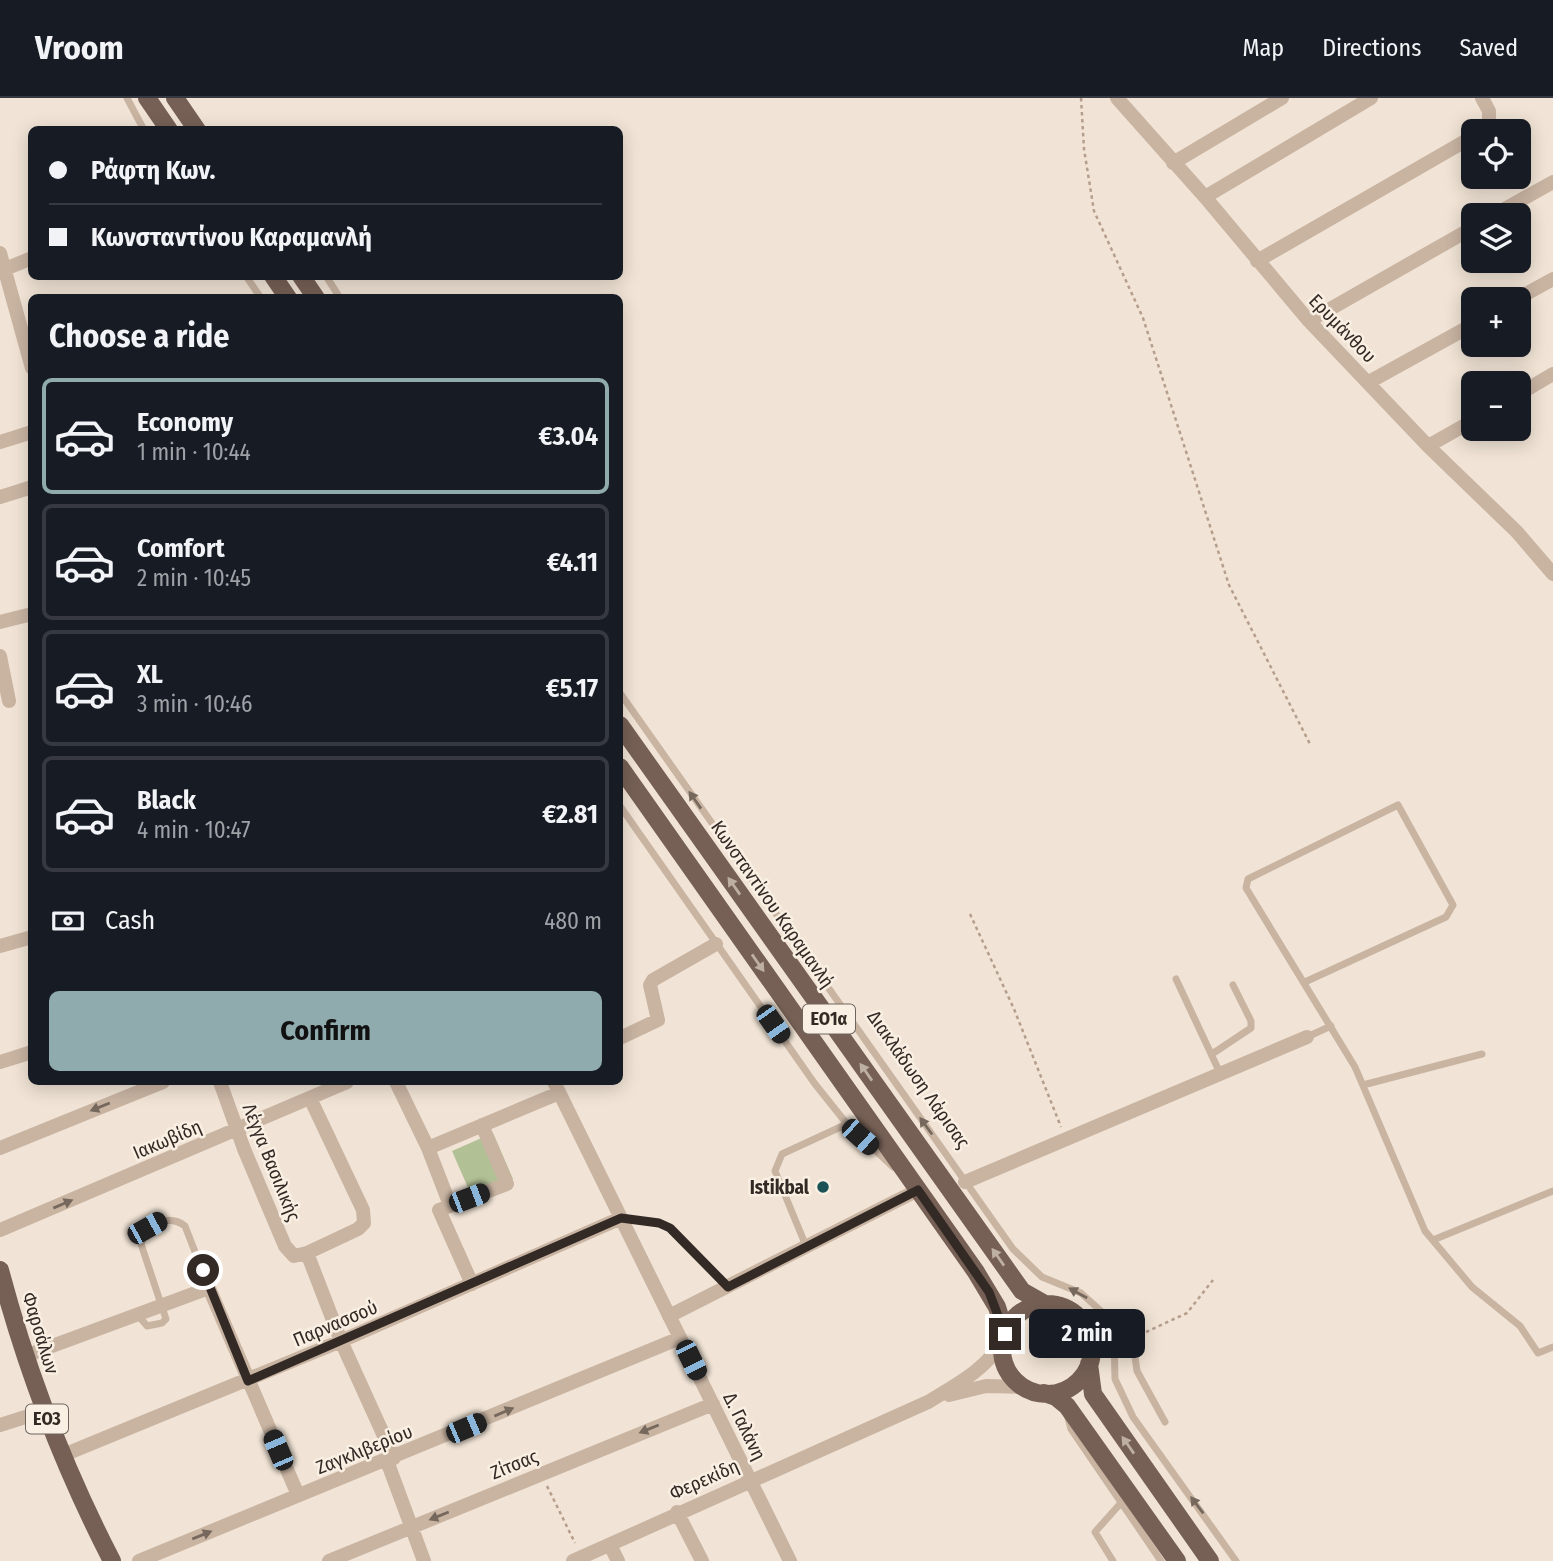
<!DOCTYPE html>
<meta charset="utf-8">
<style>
:root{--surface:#171b24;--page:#242831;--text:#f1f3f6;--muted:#9ea1a6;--line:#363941;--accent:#90abae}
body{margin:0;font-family:"Fira Sans Condensed",sans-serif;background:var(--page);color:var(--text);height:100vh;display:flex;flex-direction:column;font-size:26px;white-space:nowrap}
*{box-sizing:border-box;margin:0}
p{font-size:23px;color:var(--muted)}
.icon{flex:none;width:38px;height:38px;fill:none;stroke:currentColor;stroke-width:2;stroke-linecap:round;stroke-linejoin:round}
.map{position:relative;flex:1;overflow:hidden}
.side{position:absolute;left:28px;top:196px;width:595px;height:791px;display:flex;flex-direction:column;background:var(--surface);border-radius:10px;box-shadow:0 4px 18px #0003}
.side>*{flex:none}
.top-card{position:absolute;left:28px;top:28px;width:595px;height:154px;border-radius:10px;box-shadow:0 4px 18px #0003;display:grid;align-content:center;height:154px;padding:0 21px;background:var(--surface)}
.tools{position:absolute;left:1461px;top:21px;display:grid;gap:14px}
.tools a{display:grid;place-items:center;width:70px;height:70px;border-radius:10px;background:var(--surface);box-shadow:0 4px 18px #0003;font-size:35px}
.end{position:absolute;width:32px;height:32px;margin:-16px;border:9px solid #332925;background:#fff;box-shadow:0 0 0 4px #fff}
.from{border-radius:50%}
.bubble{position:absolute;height:49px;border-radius:10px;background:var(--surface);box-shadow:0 4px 18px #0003;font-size:23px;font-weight:700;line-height:49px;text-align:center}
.car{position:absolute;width:21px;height:42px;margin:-21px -10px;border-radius:9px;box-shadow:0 0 5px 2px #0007;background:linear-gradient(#222 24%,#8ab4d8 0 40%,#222 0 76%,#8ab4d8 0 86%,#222 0)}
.top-card b{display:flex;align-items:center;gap:24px;height:66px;font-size:26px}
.top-card b+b{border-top:2px solid var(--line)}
.top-card i{width:18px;height:18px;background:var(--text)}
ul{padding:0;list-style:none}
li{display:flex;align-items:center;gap:21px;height:116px;margin:0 14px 10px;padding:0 7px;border:4px solid var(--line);border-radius:10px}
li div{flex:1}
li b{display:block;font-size:26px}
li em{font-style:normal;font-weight:700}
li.current{border-color:var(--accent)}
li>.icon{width:63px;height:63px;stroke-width:1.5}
h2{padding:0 21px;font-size:32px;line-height:84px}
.pay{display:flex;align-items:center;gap:18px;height:77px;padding:0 21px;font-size:26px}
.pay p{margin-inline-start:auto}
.cta{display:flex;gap:14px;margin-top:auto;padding:14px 21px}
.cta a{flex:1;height:80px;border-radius:10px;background:var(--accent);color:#111;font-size:28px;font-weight:700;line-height:80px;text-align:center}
header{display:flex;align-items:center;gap:42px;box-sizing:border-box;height:98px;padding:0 35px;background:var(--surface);border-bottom:2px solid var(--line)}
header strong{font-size:33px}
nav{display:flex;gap:38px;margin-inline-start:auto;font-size:24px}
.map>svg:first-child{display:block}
</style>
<header>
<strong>Vroom</strong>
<nav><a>Map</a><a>Directions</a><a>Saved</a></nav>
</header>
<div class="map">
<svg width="1553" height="1463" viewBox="0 0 1553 1463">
<rect width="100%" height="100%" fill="#f1e4d6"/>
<!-- green -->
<path fill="#b2c096" d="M493,1035L513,1081L472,1099L452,1053Z"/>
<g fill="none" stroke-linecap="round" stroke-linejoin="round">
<!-- path -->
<path stroke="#b59e8c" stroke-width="2.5" stroke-dasharray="3.5 3.5" stroke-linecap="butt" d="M1081,0L1084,51L1094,113L1143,220L1229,487L1310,646
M970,816L1014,911L1061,1029
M1146,1234L1187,1215L1213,1182
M547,1388L575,1445"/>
<!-- lane -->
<path stroke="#c9b4a2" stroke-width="7" d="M127,0L144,32
M246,178L261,200
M326,178L340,200
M620,595L1013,1151L1042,1179L1081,1195L1102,1214L1114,1241L1115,1281L1133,1319L1236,1463
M620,708L815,986L847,1026L893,1069
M1176,881L1220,975
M1305,884L1446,819L1453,807L1398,707L1248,781L1246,790L1355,969L1425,1133L1472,1189L1520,1228L1538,1255L1553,1249
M1307,939L1331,928
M1212,956L1251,930V923L1233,887
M1363,987L1482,956
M622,1120L659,1125L670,1130L728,1188
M1433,1142L1553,1093
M806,1148L775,1073L782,1056L847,1026
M137,1216L147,1228L162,1225L166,1221L141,1146L147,1130C160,1123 172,1118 185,1128L209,1190
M1132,1238L1137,1273L1165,1324
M1067,1316L1071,1331L1161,1463
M1113,1463L1095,1434L1120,1406"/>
<!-- street -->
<path stroke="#c9b4a2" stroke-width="14" d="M1117,0L1205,99L1309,223L1428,348L1517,434L1553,476
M1482,0L1489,13V25L1482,33
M1173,65L1282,0
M1205,99L1371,0
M1494,117L1553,84
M0,155L32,270
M1257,163L1474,38
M5,171L32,160
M1517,201L1553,181
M1309,223L1474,129
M1369,284L1474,226
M1519,296L1553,276
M0,344L32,334
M1428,348L1474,322
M0,399L32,389
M0,524L32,516
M0,558L9,603
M0,848L32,839
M620,940L658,922L650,887L653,882L716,846
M0,964L32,954
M220,984L244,1051L285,1148L294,1158L307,1155L358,1131L364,1125L363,1112L310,1000
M396,984L428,1050L450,1107
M554,984L790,1463
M0,1050L163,984
M428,1050L559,995
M965,1084L1307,939
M0,1132L347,984
M307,1155L341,1243L394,1360
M472,1186L439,1112L507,1086L482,1027
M669,1218L918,1092
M1114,1241L1132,1238
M25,1258L209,1190L298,1397
M949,1297L986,1288L1023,1289
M0,1327L44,1313
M61,1358L341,1243L621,1120
M387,1363L424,1463
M677,1414L702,1463
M610,1447L618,1463
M139,1463L680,1240
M329,1463L713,1306
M573,1463L928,1304C957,1286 985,1272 1003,1243"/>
<!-- primary -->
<path stroke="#766055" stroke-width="18" d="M147,0L169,32
M175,0L197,32
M273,178L288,200
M301,178L316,200
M620,627L1022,1193L1045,1206
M620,669L976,1174L997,1209L1005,1235
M0,1172C27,1274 64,1370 112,1463
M1002 1251a45 45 0 1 1 90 0a45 45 0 1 1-90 0Z
M1089,1266L1093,1296L1210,1463
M1044,1295L1056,1299L1067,1308L1177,1463"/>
</g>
<!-- one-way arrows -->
<defs><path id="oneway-solid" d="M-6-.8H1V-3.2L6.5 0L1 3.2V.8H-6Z" transform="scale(1.75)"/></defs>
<g fill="#76685d">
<use href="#oneway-solid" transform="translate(695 702) rotate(-125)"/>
<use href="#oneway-solid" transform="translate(100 1009) rotate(158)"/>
<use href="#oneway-solid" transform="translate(926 1028) rotate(-126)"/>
<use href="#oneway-solid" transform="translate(63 1106) rotate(-23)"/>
<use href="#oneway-solid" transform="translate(1078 1195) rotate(-151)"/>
<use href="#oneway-solid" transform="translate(504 1314) rotate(-23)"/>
<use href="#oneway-solid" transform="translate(649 1331) rotate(158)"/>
<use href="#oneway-solid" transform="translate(1197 1407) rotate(-127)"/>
<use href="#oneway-solid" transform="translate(439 1418) rotate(158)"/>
<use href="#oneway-solid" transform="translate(202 1437) rotate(-22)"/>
</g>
<g fill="#beafa3">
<use href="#oneway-solid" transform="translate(734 788) rotate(-125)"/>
<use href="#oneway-solid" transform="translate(758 865) rotate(55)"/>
<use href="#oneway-solid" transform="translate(866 974) rotate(-125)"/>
<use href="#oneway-solid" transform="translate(998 1159) rotate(-125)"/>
<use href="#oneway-solid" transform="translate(1128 1347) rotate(-125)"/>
</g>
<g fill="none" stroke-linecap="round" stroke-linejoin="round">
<!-- route -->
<path stroke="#332925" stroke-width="9" d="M203,1172L248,1283L621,1120L659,1125L670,1130L728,1189L918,1092L989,1194L1005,1236"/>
</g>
<!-- markers -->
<circle fill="#1a5256" stroke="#f9efe2" stroke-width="2.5" cx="823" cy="1089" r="7"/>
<g text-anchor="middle" stroke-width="5" stroke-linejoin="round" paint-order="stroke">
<!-- shield labels -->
<g fill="#f9efe2" stroke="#6e645e" stroke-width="2">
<rect x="803" y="906.5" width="52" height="29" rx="5"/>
<rect x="26" y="1306.5" width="42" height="29" rx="5"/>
</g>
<g font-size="18" font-weight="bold" fill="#332925">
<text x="829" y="927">ΕΟ1α</text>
<text x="47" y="1327">ΕΟ3</text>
</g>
<!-- street labels -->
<g font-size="19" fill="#332925" stroke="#f9efe2">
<text transform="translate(1343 230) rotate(46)" y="7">Ερυμάνθου</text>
<text transform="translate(773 806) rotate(55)" y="7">Κωνσταντίνου Καραμανλή</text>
<text transform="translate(919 981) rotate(55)" y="7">Διακλάδωση Λάρισας</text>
<text transform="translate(167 1041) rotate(-23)" y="7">Ιακωβίδη</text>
<text transform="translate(272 1064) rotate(68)" y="7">Λέγγα Βασιλικής</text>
<text transform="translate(335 1225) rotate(-23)" y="7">Παρνασσού</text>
<text transform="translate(41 1235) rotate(73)" y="7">Φαρσάλων</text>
<text transform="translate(745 1328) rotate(64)" y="7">Δ. Γαλάνη</text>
<text transform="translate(364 1351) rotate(-22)" y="7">Ζαγκλιβερίου</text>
<text transform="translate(514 1366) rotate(-22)" y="7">Ζίτσας</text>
<text transform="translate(704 1381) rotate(-24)" y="7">Φερεκίδη</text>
</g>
<!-- poi labels -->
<g font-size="19" font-weight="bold" fill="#332925" stroke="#f9efe2" text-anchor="end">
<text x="809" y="1096">Istikbal</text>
</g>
</g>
</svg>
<div class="tools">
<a><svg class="icon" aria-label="locate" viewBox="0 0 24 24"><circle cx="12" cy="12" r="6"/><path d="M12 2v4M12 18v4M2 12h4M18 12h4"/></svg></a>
<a><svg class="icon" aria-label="layers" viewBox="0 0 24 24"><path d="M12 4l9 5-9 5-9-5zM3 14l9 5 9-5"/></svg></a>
<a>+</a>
<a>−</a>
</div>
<i class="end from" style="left:203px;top:1172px"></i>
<i class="end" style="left:1005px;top:1236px"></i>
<div class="bubble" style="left:1029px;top:1211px;width:116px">2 min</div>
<i class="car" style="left:773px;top:926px;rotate:145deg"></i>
<i class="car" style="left:860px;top:1039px;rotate:132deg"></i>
<i class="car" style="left:469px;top:1100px;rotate:69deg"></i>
<i class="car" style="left:147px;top:1130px;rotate:61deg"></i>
<i class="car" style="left:691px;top:1262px;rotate:154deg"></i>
<i class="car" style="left:466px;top:1330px;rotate:67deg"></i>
<i class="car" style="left:278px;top:1352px;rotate:337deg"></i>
<div class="top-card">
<b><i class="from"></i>Ράφτη Κων.</b>
<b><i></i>Κωνσταντίνου Καραμανλή</b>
</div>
<section class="side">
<h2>Choose a ride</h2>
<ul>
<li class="current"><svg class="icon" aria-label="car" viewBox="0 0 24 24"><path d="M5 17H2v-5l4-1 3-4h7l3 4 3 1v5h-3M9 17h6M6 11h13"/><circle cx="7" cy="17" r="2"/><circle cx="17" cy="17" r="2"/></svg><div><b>Economy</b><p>1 min · 10:44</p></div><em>€3.04</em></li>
<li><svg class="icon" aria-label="car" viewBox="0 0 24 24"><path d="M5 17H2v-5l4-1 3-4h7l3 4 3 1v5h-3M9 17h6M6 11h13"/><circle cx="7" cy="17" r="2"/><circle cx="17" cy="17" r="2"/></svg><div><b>Comfort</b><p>2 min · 10:45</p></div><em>€4.11</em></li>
<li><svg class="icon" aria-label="car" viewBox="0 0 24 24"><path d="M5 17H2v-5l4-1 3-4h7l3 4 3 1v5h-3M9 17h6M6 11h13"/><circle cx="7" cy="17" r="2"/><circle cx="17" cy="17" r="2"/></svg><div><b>XL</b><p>3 min · 10:46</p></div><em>€5.17</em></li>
<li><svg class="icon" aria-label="car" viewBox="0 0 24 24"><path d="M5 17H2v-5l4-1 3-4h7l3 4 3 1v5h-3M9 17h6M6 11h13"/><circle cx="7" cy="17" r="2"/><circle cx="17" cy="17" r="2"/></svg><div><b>Black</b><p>4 min · 10:47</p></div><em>€2.81</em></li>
</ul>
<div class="pay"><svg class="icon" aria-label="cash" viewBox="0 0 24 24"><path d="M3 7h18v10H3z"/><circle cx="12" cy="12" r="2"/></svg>Cash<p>480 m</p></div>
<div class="cta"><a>Confirm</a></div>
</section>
</div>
